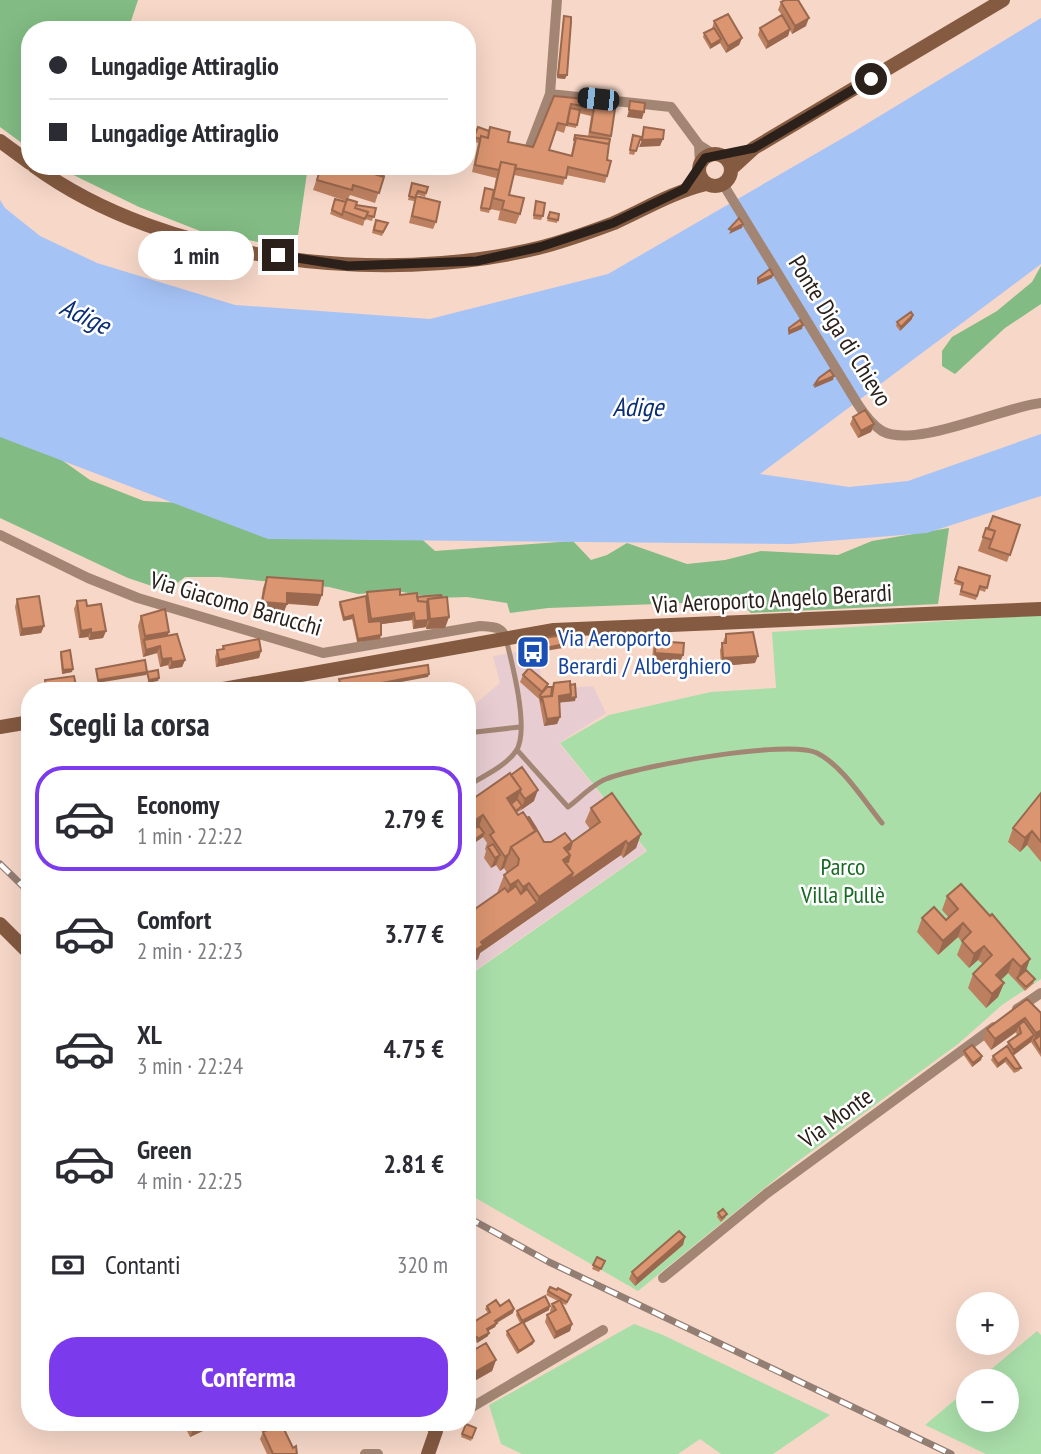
<!DOCTYPE html>
<html lang="it">
<meta charset="utf-8">
<style>
:root{--surface:#fff;--page:#f7f7f7;--text:#2b2b33;--muted:#7c7c81;--line:#e1e1e2;--accent:#7c3aed}
body{margin:0;font-family:"PT Sans Narrow",sans-serif;background:var(--page);color:var(--text);height:100vh;display:flex;flex-direction:column;font-size:26px;white-space:nowrap}
*{box-sizing:border-box;margin:0}
p{font-size:23px;color:var(--muted)}
.icon{flex:none;width:38px;height:38px;fill:none;stroke:currentColor;stroke-width:2;stroke-linecap:round;stroke-linejoin:round}
.map{position:relative;flex:1;overflow:hidden}
.drawer{position:absolute;left:21px;top:682px;width:455px;height:749px;display:flex;flex-direction:column;background:var(--surface);border-radius:28px;box-shadow:0 7px 28px #0002}
.drawer>*{flex:none}
.banner{position:absolute;left:21px;top:21px;width:455px;height:154px;border-radius:28px;box-shadow:0 7px 28px #0002;display:grid;align-content:center;height:154px;padding:0 28px;background:var(--surface)}
.controls{position:absolute;left:956px;top:1292px;display:grid;gap:14px}
.controls a{display:grid;place-items:center;width:63px;height:63px;border-radius:50%;background:var(--surface);box-shadow:0 7px 28px #0002;font-size:35px}
.end{position:absolute;width:32px;height:32px;margin:-16px;border:9px solid #2b201a;background:#fff;box-shadow:0 0 0 4px #fff}
.from{border-radius:50%}
.bubble{position:absolute;height:49px;border-radius:24px;background:var(--surface);box-shadow:0 7px 28px #0002;font-size:23px;font-weight:700;line-height:49px;text-align:center}
.car{position:absolute;width:21px;height:42px;margin:-21px -10px;border-radius:9px;box-shadow:0 0 5px 2px #0007;background:linear-gradient(#222 24%,#8ab4d8 0 40%,#222 0 76%,#8ab4d8 0 86%,#222 0)}
.banner b{display:flex;align-items:center;gap:24px;height:66px;font-size:26px}
.banner b+b{border-top:2px solid var(--line)}
.banner i{width:18px;height:18px;background:var(--text)}
ul{padding:0;list-style:none}
li{display:flex;align-items:center;gap:21px;height:105px;margin:0 14px 10px;padding:0 14px;border:4px solid transparent;border-radius:28px}
li div{flex:1}
li b{display:block;font-size:26px}
li em{font-style:normal;font-weight:700}
li.on{border-color:var(--accent)}
li>.icon{width:63px;height:63px;stroke-width:1.5}
h2{padding:0 28px;font-size:32px;line-height:84px}
.pay{display:flex;align-items:center;gap:18px;height:77px;padding:0 28px;font-size:26px}
.pay p{margin-inline-start:auto}
.button{display:flex;gap:14px;margin-top:auto;padding:14px 28px}
.button a{flex:1;height:80px;border-radius:28px;background:var(--accent);color:#fff;font-size:28px;font-weight:700;line-height:80px;text-align:center}
.map>svg:first-child{display:block}
</style>
<div class="map">
<svg width="1041" height="1454" viewBox="0 0 1041 1454">
<rect width="100%" height="100%" fill="#f6d7c8"/>
<!-- education -->
<path fill="#e7cdd2" d="M537,649L543,690L593,686L606,713L559,743L646,851L467,976V711L500,683L493,656Z"/>
<!-- green -->
<path fill="#a9dea9" d="M1041,615V979L1002,1005L958,1044L793,1165L638,1291L467,1193V977L647,851L560,743L609,715L711,692L776,688L772,632Z
M634,1324L663,1335L830,1415L773,1454H721L700,1439L678,1454H522L501,1444L489,1405Z
M1037,1331L1041,1335V1454H986L925,1425L968,1389V1419H1006V1381H977Z"/>
<!-- forest -->
<path fill="#82bb83" d="M0,0H138L128,30H30V149L0,127Z
M55,166H308L296,249L200,231L139,207Z
M1041,266V304L1005,328L955,374L942,366V351L952,337L997,311L1032,282Z
M0,422L32,439L90,480L144,501L183,503L415,533L435,551L573,541L591,560L607,555L627,543L687,564L725,560L761,551L838,555L872,541L949,528L938,604L751,613L739,601L548,608L510,613L507,603L467,597L435,598L397,591L358,594L329,587L219,577H185L167,591L128,578L0,518Z"/>
<!-- water -->
<path fill="#a6c3f6" d="M1041,18V264L760,474L849,487L908,481L1041,434V496L927,533L791,544L268,539L0,437V200L5,208L40,236L97,263L235,305L430,319L608,274L855,131Z"/>
<g fill="none" stroke-linecap="round" stroke-linejoin="round">
<!-- lane -->
<path stroke="#a38573" stroke-width="5" d="M467,733L520,727
M517,750L568,807C579,799 593,784 606,779C639,766 788,739 817,753C843,766 864,801 882,823
M467,786C482,777 506,766 516,751C530,731 512,663 506,639"/>
<!-- street -->
<path stroke="#a38573" stroke-width="10" d="M557,0L550,94L671,107L699,145L713,154
M699,145L700,164
M529,149L550,94
M723,184L857,403C864,414 871,424 882,431C915,449 1003,407 1041,403
M0,535L88,578L138,598L323,653L480,626C493,627 502,626 506,639
M1017,1009L1041,993
M663,1278L766,1194L994,1027
M467,1410L603,1330
M365,1454H378"/>
<!-- secondary -->
<path stroke="#845a40" stroke-width="14" d="M0,141L30,163
M699 170a16 16 0 1 1 32 0a16 16 0 1 1-32 0Z
M34,166C165,262 383,286 538,248C563,242 590,232 614,223C645,209 673,192 706,184
M731,169L754,148L1003,0
M212,691L554,630L1041,609
M0,727L30,722
M0,924L30,954
M428,1454L436,1431L431,1423"/>
<defs>
<path id="rail" d="M0,864L30,893
M467,1217L549,1262L951,1454"/>
</defs>
<!-- rail casing -->
<use href="#rail" stroke="#937e74" stroke-width="7"/>
<!-- rail -->
<use href="#rail" stroke="#fff" stroke-width="4.5" stroke-dasharray="13" stroke-linecap="butt"/>
</g>
<!-- wall -->
<path fill="#bc8060" fill-rule="evenodd" d="M781,2L806,26L792,34L790,30L788,36L766,49L758,35L760,28L782,15L778,10Z
M564,16L565,79L557,78Z
M714,21L742,38L739,45L726,53L720,43L710,49L703,37L704,33L712,29Z
M554,96L616,102L607,160V176L605,183L566,175L563,185L514,175L509,195L520,214L516,224L498,220L500,211L490,209L489,213L480,211L485,188L494,190L496,178L472,172L478,143L472,141L478,127L508,142L533,147ZM579,113L591,116L588,137L575,135L571,155L549,150L555,130L564,133L566,126L576,128Z
M633,135L641,137L634,155L629,154Z
M321,166L363,171L386,170L375,203L350,195L348,199L356,205L376,208L372,221L365,219L363,226L340,218L330,214L335,199L346,202V201L313,190Z
M412,183L428,187L425,197L416,194L414,201L408,200Z
M416,196L436,222L433,229L409,223Z
M536,201L543,216L541,220L533,219Z
M550,212L558,220L557,223L547,221Z
M388,223L382,236L372,233L374,224Z
M912,319L900,331L896,326L897,322Z
M853,417L874,424L871,432L858,438L850,424Z
M1020,525L1007,562L978,551L986,528L988,529Z
M959,567L990,576L985,592L979,590L976,600L959,595L962,586L954,584Z
M267,577L318,606L287,604L283,614L259,613L263,588Z
M367,592L417,597L441,595L449,617L445,628L426,629V627L413,629L412,620L381,624L380,639L357,642L352,619L343,621L339,605L340,602L366,596Z
M17,599L44,626L41,633L20,636L15,607Z
M77,601L87,606L106,631L103,638L89,640L88,637L79,638L74,609Z
M141,616L168,636L185,660L182,667L169,669L168,665L160,667L157,653L143,657L138,626Z
M726,634L755,663L721,666L720,650Z
M656,641L680,662L652,661L653,648Z
M223,646L261,651L259,658L216,667L215,657L217,650H222Z
M61,652L72,672L62,674L60,655Z
M523,675L548,684L547,687H552L554,683L575,701L559,702L560,717L557,724L544,726L539,699L520,682Z
M510,773L534,801L517,813L518,815L527,818L536,828L535,831L544,842H572L590,829L585,822L591,808L641,834L636,848L623,858L621,855L480,953L478,959L467,966V904L472,911L497,893L504,875L507,873L504,868L500,871L496,865L491,868L484,858L486,851L485,849L487,843L483,837L467,848V803Z
M1041,793V862L1027,845L1020,852L1008,842L1013,828Z
M947,896L1030,959L1026,970L1034,983L1025,991L1008,973L1001,980L1004,983L998,997L986,1008L968,988L973,974L983,964L978,960L969,968L957,955L962,942L958,937L938,955L917,932L922,918L946,920L949,918L942,910Z
M1041,1013V1057L1031,1042L1013,1056L1021,1068L1019,1071L1014,1073L1005,1062L997,1068L991,1060L993,1056L1007,1046L1008,1042L1017,1036L1016,1032L991,1050L983,1039L987,1029Z
M964,1051L982,1056L981,1060L972,1067L963,1054Z
M718,1213L726,1217L721,1222L717,1217Z
M685,1237L683,1245L635,1286L629,1279L632,1272Z
M597,1257L605,1261L599,1272L592,1269Z
M550,1287L571,1295L566,1305L561,1303L572,1324L570,1331L554,1339L545,1322L547,1315L551,1313L550,1311L552,1304L558,1301L546,1295Z
M487,1306H500L514,1309L513,1313L497,1323L495,1327L488,1331V1336L477,1343L475,1340L467,1344V1326L488,1313L485,1309Z
M549,1310L524,1323L534,1341L533,1344L517,1354L506,1335L507,1331L520,1323L516,1315L517,1311Z
M467,1354L496,1360L492,1371L469,1384L467,1381Z
M183,1423H220L190,1437Z
M269,1423H283L282,1425L293,1448L297,1454H267L260,1439L263,1432L266,1430Z
M466,1424L476,1428L471,1441L461,1437Z"/>
<!-- shaded-wall -->
<path fill="#99684e" d="M809,18L806,26L792,34L795,26Z
M790,29L788,36L766,49L768,42Z
M742,38L739,45L726,53L728,46Z
M721,39L720,43L710,49L711,45Z
M558,75H567L565,79L557,78Z
M629,110L644,112L642,119L627,117Z
M663,139L660,146L639,147L642,140Z
M743,224L742,228L729,234L731,230Z
M773,275L772,278L757,285L758,281Z
M913,315L912,319L900,331L901,327Z
M803,325L802,329L788,335L789,331Z
M834,376L833,380L814,388L815,384Z
M874,424L871,432L858,438L861,431Z
M287,593L322,595L318,606L284,603Z
M262,602L287,604L283,614L259,613Z
M414,613L412,620L368,626L371,619Z
M353,615L352,619L343,621L344,618Z
M449,617L445,628L426,629L430,619Z
M428,620L426,627L413,629L415,621Z
M44,626L41,633L20,636L22,629Z
M91,629L88,637L79,638L81,631Z
M106,631L103,638L89,640L91,633Z
M169,632L165,643L144,640L141,647L145,636Z
M381,635L380,639L357,642L358,639Z
M565,644L563,648L539,652L540,649Z
M160,646L157,653L143,657L146,650Z
M261,651L259,658L216,667L219,660Z
M655,653L683,655L680,662L652,661Z
M758,656L755,663L721,666L723,658Z
M171,658L168,665L160,667L162,659Z
M185,660L182,667L169,669L172,662Z
M73,669L72,672L62,674L63,670Z
M147,672L146,675L97,683L98,680Z
M429,674L428,677L353,691H344L345,690Z
M159,678L158,681L147,683L149,680Z
M76,686L74,690L46,691V690Z
M571,694L576,697L575,701L556,703L559,696Z
M560,717L557,724L544,726L547,719Z
M521,789L516,803L504,811L507,798Z
M538,790L534,801L521,810L525,799Z
M483,815L478,829L467,836L468,825Z
M1032,831L1027,845L1020,852L1025,838Z
M484,833L483,837L467,848V840L472,836Z
M641,834L636,848L623,858L628,844Z
M626,841L621,855L565,894L570,880Z
M572,842L570,855L564,871L561,866L564,848Z
M509,854L504,868L500,871L505,857Z
M500,855L496,865L491,868L495,858Z
M573,873L565,894L480,953L478,959L467,966V961L470,954L481,942L537,903L539,897Z
M518,880L511,900L503,906L510,885Z
M529,883L522,903L516,908L523,887Z
M963,923L958,937L938,955L943,941Z
M984,946L978,960L969,968L974,954Z
M1013,959L1008,973L991,989L996,975Z
M1030,959L1025,973L1017,978L1021,967Z
M1004,983L998,997L986,1008L992,994Z
M1025,1018L1021,1029L1019,1025L1016,1032L991,1050L995,1039Z
M1041,1030V1037L1034,1040L1032,1044L1036,1033Z
M1034,1035L1031,1042L1011,1057L1014,1050Z
M982,1056L981,1060L972,1067L973,1063Z
M1006,1058L1005,1062L997,1068L998,1064Z
M685,1237L683,1245L635,1286L637,1279Z
M550,1306L549,1310L521,1325L522,1321Z
M514,1309L513,1313L494,1324L495,1321Z
M497,1323L495,1327L486,1332L487,1329Z
M572,1324L570,1331L554,1339L556,1332Z
M489,1333L488,1336L477,1343L478,1339Z
M477,1337L475,1340L467,1344V1341Z
M534,1341L533,1344L517,1354L519,1351Z
M496,1360L492,1371L469,1384L473,1373Z
M208,1423H220L190,1437L193,1430Z"/>
<!-- building -->
<path fill="#db9570" stroke="#99684e" stroke-width="2" d="M785,0H798L809,18L795,26L781,2Z
M728,14L742,38L728,46L714,21Z
M782,15L790,29L768,42L760,28Z
M564,16L571,17V22L567,75H558Z
M714,28L721,39L711,45L704,33Z
M554,96L616,102L611,136L590,132L594,108L571,104L567,125L558,123L549,150L572,156L576,138L609,144L607,160L611,161L607,176L568,167L566,178L515,168L516,165L501,162L499,170L475,165L481,136L488,138L490,127L510,132L508,142L533,147Z
M630,101L645,103L644,112L629,110Z
M570,108L580,110L577,125L567,123Z
M478,127L489,131L488,138L481,136L480,139L474,137Z
M644,127L664,130L663,139L642,140Z
M575,135L610,139L609,144L576,138L574,141Z
M633,135L641,137L636,151L630,150Z
M501,162L516,165L509,195L524,198L520,214L502,209L504,201L493,198Z
M321,166H349L384,177L379,193L353,185L352,190L317,180Z
M365,166H376L386,170L383,177L364,170Z
M412,183L428,187L426,193L418,191L415,198L409,196Z
M485,188L494,190L490,209L481,208Z
M416,196L440,202L436,222L412,216Z
M335,199L346,202L342,215L332,210Z
M347,199L357,202L355,208L368,212L365,219L343,211Z
M536,201L545,203L543,216L534,215Z
M356,205L376,208L374,217L367,215L368,212L355,208Z
M550,212L559,214L558,220L548,218Z
M739,218L743,224L731,230L729,229Z
M376,220L388,223L383,232L374,230Z
M770,269L773,275L758,281V278Z
M911,312L913,315L901,327L897,322Z
M800,320L803,325L789,331V328Z
M830,370L834,376L815,384L819,378Z
M865,410L874,424L861,431L853,417Z
M993,516L1020,525L1010,555L989,548L995,531L988,529Z
M986,528L995,531L992,540L983,537Z
M959,567L990,576L987,588L980,586L977,596L961,591L963,583L955,580Z
M267,577L323,581L322,595L287,593V604L262,602Z
M400,589V595L417,593L418,601L427,602L428,620L415,621L414,613L371,619L367,592Z
M441,595L442,597L428,599L427,602L418,601L417,597Z
M39,596L44,626L22,629L17,599Z
M366,596L369,622L381,621V635L358,639L353,615L344,618L340,602Z
M447,597L449,617L430,619L428,599Z
M86,600L87,606L101,604L106,631L91,633V629L81,631L77,601Z
M165,609L169,632L145,636L141,616Z
M753,632L758,656L723,658L722,643H726V634Z
M177,634L185,660L172,662L171,658L162,659L160,646L146,650L144,640Z
M563,635L565,644L540,649L538,639Z
M259,639L261,651L219,660L217,650L224,649L223,646Z
M656,641L684,643L683,655L655,653Z
M70,650L73,669L63,670L61,652Z
M145,660L147,672L98,680L96,669Z
M428,665L429,674L345,690L344,683H340L339,679Z
M529,668L548,684L542,692L523,675Z
M158,670L159,678L149,680L147,672Z
M74,676L76,686L46,690L45,680Z
M570,681L571,694L559,696L560,717L547,719L542,697L552,696L554,683Z
M575,684L576,697L570,698L571,694L570,685Z
M547,687H552L551,696L542,697L541,700L540,695Z
M522,767L538,790L525,799L520,792L521,789L511,775Z
M510,773L521,789L507,798L518,815L523,812L536,831L511,847L509,854L505,857L490,835L494,832L483,815L468,825L467,823V803Z
M612,793L641,834L628,844L626,841L570,880L573,873L565,863L568,862L570,855L567,851L570,849L572,842L600,822L591,808Z
M1041,793V842L1032,831L1025,838L1013,828Z
M517,799L522,806L516,811L511,804Z
M529,817L536,828L534,829L527,818Z
M479,826L484,833L470,843L472,836L469,832Z
M467,829L472,836L467,840Z
M537,830L544,842H551L565,833L572,842L564,848L570,855L563,860L573,873L539,897L529,883L523,887L518,880L510,885L504,875L518,865L519,859L511,847Z
M493,844L500,855L495,858L488,847Z
M961,884L990,916L992,914L1030,959L1021,967L1013,959L996,975L1004,983L992,994L973,974L992,955L984,946L974,954L962,941L971,932L963,923L943,941L922,918L934,907L946,920L958,909L947,896Z
M516,886L521,894L527,889L537,903L481,942L483,945L470,954L467,950V904L472,911L505,888L508,892Z
M1026,970L1035,979L1026,987L1017,978Z
M1027,999L1041,1013V1030L1036,1033L1025,1018L995,1039L987,1029Z
M1024,1021L1034,1035L1014,1050L1008,1042L1021,1033L1019,1025Z
M1041,1035V1052L1034,1040Z
M972,1045L982,1056L973,1063L964,1051Z
M1007,1046L1021,1068L1015,1069L1006,1058L998,1064L993,1056Z
M723,1209L727,1214L722,1218L718,1213Z
M679,1231L685,1237L637,1279L632,1272Z
M597,1257L605,1261L601,1269L593,1265Z
M550,1287L557,1290L558,1288L571,1295L567,1302L548,1291Z
M545,1296L550,1306L522,1321L517,1311Z
M496,1300L500,1306L509,1300L514,1309L495,1321L497,1323L487,1329L489,1333L478,1339L477,1337L467,1341V1326L490,1312L487,1306Z
M560,1300L572,1324L556,1332L547,1315L556,1310L552,1304Z
M523,1322L534,1341L519,1351L507,1331Z
M486,1343L496,1360L473,1373L467,1364V1354Z
M189,1423H208L193,1430Z
M269,1423H281L293,1448L296,1446L297,1454H273L263,1432L271,1428Z
M466,1424L476,1428L472,1438L462,1434Z"/>
<g fill="none" stroke-linecap="round" stroke-linejoin="round">
<!-- route -->
<path stroke="#2b201a" stroke-width="9" d="M278,255L348,266L477,261L540,247L613,223L684,189L705,158L754,148L871,79"/>
</g>
<!-- icons -->
<defs>
<symbol id="bus-square" viewBox="-11 -11 22 22"><rect x="-9" y="-9" width="18" height="18" rx="4" fill="#1a4fb4" stroke="#fff"/><path d="M-5-6H5V4H4V6H2V4H-2V6H-4V4H-5ZM-3.5-4V0h7V-4ZM-3.5 1.2v1.5H-2V1.2ZM2 1.2v1.5H3.5V1.2Z" fill="#fff"/></symbol>
</defs>
<g fill-rule="evenodd">
<use href="#bus-square" x="514" y="633" width="38" height="38"/>
</g>
<g text-anchor="middle" stroke-width="5" stroke-linejoin="round" paint-order="stroke">
<!-- street labels -->
<g font-size="24" fill="#2b201a" stroke="#fff">
<text transform="translate(840 331) rotate(58)" y="8">Ponte Diga di Chievo</text>
<text transform="translate(772 599) rotate(-3)" y="8">Via Aeroporto Angelo Berardi</text>
<text transform="translate(236 604) rotate(16)" y="8">Via Giacomo Barucchi</text>
<text transform="translate(836 1118) rotate(-36)" y="8">Via Monte</text>
</g>
<!-- transit labels -->
<g font-size="24" fill="#164399" stroke="#fff" text-anchor="start">
<text x="558" y="646">Via Aeroporto<tspan x="558" dy="28">Berardi / Alberghiero</tspan></text>
</g>
<!-- park labels -->
<g font-size="24" fill="#176923" stroke="#fff">
<text x="843" y="875">Parco<tspan x="843" dy="28">Villa Pullè</tspan></text>
</g>
<!-- water labels -->
<g font-size="26" font-style="italic" fill="#0a2d74" stroke="#fff">
<text transform="translate(85 316) rotate(25)" y="9">Adige</text>
<text x="638" y="416">Adige</text>
</g>
</g>
</svg>
<div class="controls">
<a>+</a>
<a>−</a>
</div>
<i class="end from" style="left:871px;top:79px"></i>
<i class="end" style="left:278px;top:255px"></i>
<div class="bubble" style="left:138px;top:231px;width:116px">1 min</div>
<i class="car" style="left:598px;top:99px;rotate:276deg"></i>
<div class="banner">
<b><i class="from"></i>Lungadige Attiraglio</b>
<b><i></i>Lungadige Attiraglio</b>
</div>
<section class="drawer">
<h2>Scegli la corsa</h2>
<ul>
<li class="on"><svg class="icon" aria-label="car" viewBox="0 0 24 24"><path d="M5 17H2v-5l4-1 3-4h7l3 4 3 1v5h-3M9 17h6M6 11h13"/><circle cx="7" cy="17" r="2"/><circle cx="17" cy="17" r="2"/></svg><div><b>Economy</b><p>1 min · 22:22</p></div><em>2.79 €</em></li>
<li><svg class="icon" aria-label="car" viewBox="0 0 24 24"><path d="M5 17H2v-5l4-1 3-4h7l3 4 3 1v5h-3M9 17h6M6 11h13"/><circle cx="7" cy="17" r="2"/><circle cx="17" cy="17" r="2"/></svg><div><b>Comfort</b><p>2 min · 22:23</p></div><em>3.77 €</em></li>
<li><svg class="icon" aria-label="car" viewBox="0 0 24 24"><path d="M5 17H2v-5l4-1 3-4h7l3 4 3 1v5h-3M9 17h6M6 11h13"/><circle cx="7" cy="17" r="2"/><circle cx="17" cy="17" r="2"/></svg><div><b>XL</b><p>3 min · 22:24</p></div><em>4.75 €</em></li>
<li><svg class="icon" aria-label="car" viewBox="0 0 24 24"><path d="M5 17H2v-5l4-1 3-4h7l3 4 3 1v5h-3M9 17h6M6 11h13"/><circle cx="7" cy="17" r="2"/><circle cx="17" cy="17" r="2"/></svg><div><b>Green</b><p>4 min · 22:25</p></div><em>2.81 €</em></li>
</ul>
<div class="pay"><svg class="icon" aria-label="cash" viewBox="0 0 24 24"><path d="M3 7h18v10H3z"/><circle cx="12" cy="12" r="2"/></svg>Contanti<p>320 m</p></div>
<div class="button"><a>Conferma</a></div>
</section>
</div>
